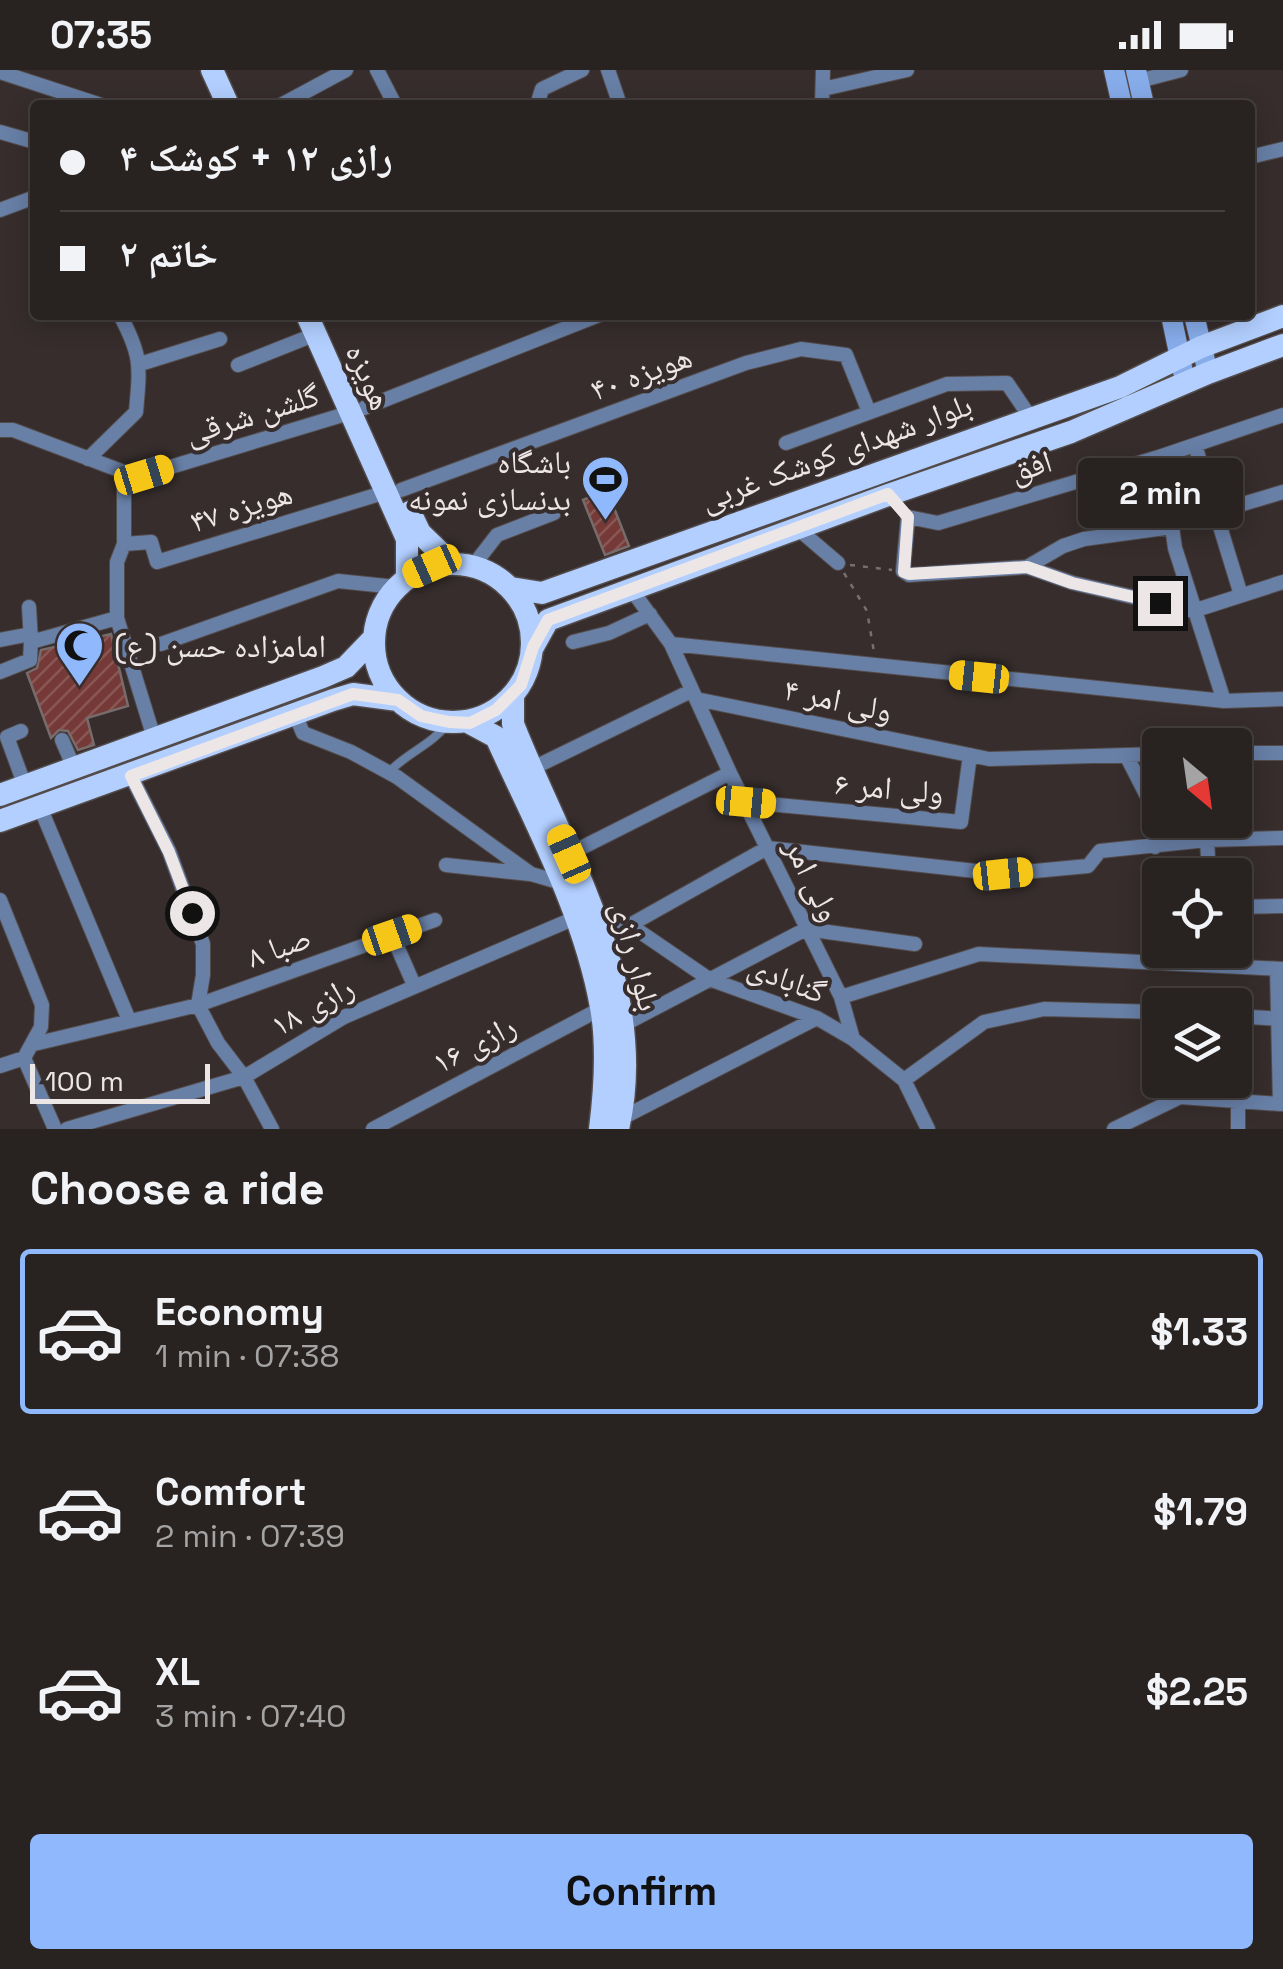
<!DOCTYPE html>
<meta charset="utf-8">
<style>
:root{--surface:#282221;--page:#302a2a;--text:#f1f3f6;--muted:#a5a4a5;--line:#443f3f;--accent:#8fb8fd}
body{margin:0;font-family:"Space Grotesk","Noto Naskh Arabic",sans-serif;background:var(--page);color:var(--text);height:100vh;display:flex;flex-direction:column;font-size:38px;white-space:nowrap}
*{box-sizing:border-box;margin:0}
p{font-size:32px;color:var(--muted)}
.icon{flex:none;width:55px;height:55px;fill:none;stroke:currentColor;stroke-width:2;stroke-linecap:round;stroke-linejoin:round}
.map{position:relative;height:1059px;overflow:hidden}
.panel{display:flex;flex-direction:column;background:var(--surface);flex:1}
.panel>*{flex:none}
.guide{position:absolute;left:30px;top:30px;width:1225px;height:220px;border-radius:10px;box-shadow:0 5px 25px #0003,0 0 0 2px var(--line);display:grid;align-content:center;height:220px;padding:0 30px;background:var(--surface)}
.needle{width:65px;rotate:151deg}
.fabs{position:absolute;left:1142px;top:658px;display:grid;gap:20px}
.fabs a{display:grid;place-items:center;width:110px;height:110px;border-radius:10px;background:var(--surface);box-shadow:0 5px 25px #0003,0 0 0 2px var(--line);font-size:50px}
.scale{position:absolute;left:30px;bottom:25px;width:180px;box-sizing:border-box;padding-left:10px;border:5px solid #ede6e6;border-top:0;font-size:28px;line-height:35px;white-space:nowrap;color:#ede6e6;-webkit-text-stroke:8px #362d2c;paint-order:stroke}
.end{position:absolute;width:45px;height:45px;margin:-22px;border:12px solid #ede6e6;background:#111;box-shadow:0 0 0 5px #111}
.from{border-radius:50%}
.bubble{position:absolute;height:70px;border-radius:10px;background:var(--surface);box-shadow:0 5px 25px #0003,0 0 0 2px var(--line);font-size:32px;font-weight:700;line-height:70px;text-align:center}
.car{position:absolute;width:30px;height:60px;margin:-30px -15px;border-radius:12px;box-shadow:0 0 8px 2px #0007;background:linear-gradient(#f5c518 24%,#345 0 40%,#f5c518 0 76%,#345 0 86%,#f5c518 0)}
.guide b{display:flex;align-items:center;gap:35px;height:95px;font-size:38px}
.guide b+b{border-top:2px solid var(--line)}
.guide i{width:25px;height:25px;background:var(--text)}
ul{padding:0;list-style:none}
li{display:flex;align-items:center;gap:30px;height:165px;margin:0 20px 15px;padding:0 10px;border:5px solid transparent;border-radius:10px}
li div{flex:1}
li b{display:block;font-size:38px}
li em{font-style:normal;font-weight:700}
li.selected{border-color:var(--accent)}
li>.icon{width:90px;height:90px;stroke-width:1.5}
h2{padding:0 30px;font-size:45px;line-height:120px}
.button{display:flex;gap:20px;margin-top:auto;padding:20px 30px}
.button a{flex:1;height:115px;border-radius:10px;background:var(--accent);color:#111;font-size:40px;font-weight:700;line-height:115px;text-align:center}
.status{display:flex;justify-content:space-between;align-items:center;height:70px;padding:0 50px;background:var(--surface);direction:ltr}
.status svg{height:28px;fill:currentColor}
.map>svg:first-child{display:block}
</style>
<div class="status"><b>07:35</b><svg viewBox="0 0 49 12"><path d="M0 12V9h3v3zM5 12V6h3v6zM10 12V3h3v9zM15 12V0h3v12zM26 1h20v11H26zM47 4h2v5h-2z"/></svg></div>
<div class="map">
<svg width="1283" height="1059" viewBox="0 0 1283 1059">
<defs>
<pattern id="building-hatch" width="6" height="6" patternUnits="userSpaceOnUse" patternTransform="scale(2.5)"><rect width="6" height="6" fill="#753a37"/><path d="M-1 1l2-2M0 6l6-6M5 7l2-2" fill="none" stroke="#895654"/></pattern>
</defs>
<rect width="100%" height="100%" fill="#362d2c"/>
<!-- building -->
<path fill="url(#building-hatch)" stroke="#776c6b" stroke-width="2.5" d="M607,420L629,476L605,485L583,430Z
M111,564L128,636L87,648L94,675L78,680L68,661L59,660L51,668L27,603L37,598L41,580Z"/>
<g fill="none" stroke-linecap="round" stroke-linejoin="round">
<defs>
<path id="lane" d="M389,702C408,682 432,675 449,652"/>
<path id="street" d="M377,0L395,35
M608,0L620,35
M0,2L101,35
M1139,11L1181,0
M823,19L907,0
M281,35L346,0
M537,35L542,19L582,0
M822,35L823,0
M0,62L35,72
M1250,87L1283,79
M0,140L35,127
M140,294L220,269
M238,295L316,264
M364,338L599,245
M0,360H13L124,402L144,405L349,343
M786,373L947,314L1007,313L1030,347
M1195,375L1241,525
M88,389L136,342C140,296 142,286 120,245
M124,402V474L117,492V548L155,671
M401,420L746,293L801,279L846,285L869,342
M1216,442L1283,422
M908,447L938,453L1159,387L1283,345
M908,447L903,501L909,505L1027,497L1073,513L1193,541
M797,458L838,493
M124,474L151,472L157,492L386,422
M473,496L497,465L554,443
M1027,497L1063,476L1084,469L1172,457L1175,478L1224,631
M631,519L671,574L730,703L841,927L853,969
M29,537L31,572
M1193,541L1283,512
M0,570L31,564
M573,572L609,563L650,544
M161,574L338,511L396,517
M671,574L1224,631L1283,629
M0,602L30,590L31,572L117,548
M696,629L989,689L1160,684
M295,644L303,663L351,682L397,707L531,804L562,813
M21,661L7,667L25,716
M62,670L74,698
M1235,683H1283
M1126,685L1149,730L1155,777
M531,699L691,621
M131,706L169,781L203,874V905L198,935L218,973L244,1007L272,1059
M746,732L961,752L970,685
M40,737L129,950
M569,784L730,703
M446,795L530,804
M1209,805L1207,770L1283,768
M0,830L42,935L41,957L24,988
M1235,837L1283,836
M595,850L630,855L709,909L817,948L853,969L904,1010L928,1059
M630,855L767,778L1003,804L1088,796L1100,781L1207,770
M392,865L414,915
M1277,899L1280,1034H1283
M841,927L979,884L1283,899
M1235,946L1282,949
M623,955L806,859L915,874
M34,974L198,935L435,850
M24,988L55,1059
M0,996L24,988
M904,1010L984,952L1044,939L1160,942
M620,1049L817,948
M67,1059L244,1007L344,947L575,848
M373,1059L602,938
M1114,1059L1180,1027L1280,1034
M1238,1059V1031"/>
<path id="secondary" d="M1114,0L1122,35
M1136,0L1144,35
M1171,245L1183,302
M1194,245L1208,303"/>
<path id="primary" d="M212,0L228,35
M307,245L407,469V507
M410,442L420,463L451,493
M374 573a79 79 0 1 1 158 0a79 79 0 1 1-158 0Z
M511,518L542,523L1120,317L1201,277L1283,246
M533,577L548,550L888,425L1071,362L1208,303L1283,275
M513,625V654C563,781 651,917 618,1059
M470,653L496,667C535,753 584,842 601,937C608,976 605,1019 600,1059
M0,725L323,607L346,597L373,569
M0,751L333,630L353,624L398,630"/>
</defs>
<!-- lane casing -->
<use href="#lane" stroke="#534b4a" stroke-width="10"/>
<!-- street casing -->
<use href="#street" stroke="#534b4a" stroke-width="16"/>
<!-- secondary casing -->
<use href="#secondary" stroke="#534b4a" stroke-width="22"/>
<!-- primary casing -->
<use href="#primary" stroke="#534b4a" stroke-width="25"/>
<!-- path -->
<path stroke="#786f6f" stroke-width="2.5" stroke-dasharray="5 8" stroke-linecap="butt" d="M850,495L892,500
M844,503L867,541L874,582"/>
<!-- lane -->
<use href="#lane" stroke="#687fa6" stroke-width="8"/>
<!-- street -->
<use href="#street" stroke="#687fa6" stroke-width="14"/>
<!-- secondary -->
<use href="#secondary" stroke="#87acea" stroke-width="20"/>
<!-- primary -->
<use href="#primary" stroke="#b2cfff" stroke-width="22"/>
</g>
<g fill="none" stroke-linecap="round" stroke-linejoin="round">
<!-- route -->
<path stroke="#ede6e6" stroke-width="12" d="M192,843L169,782L131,706L353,624L398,630L421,646L449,652L470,653L496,640L521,615L533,577L548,550L888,424L908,447L904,502L909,504L1027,497L1072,513L1160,533"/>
</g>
<!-- icons -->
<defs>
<symbol id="stadium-pin" viewBox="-11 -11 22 30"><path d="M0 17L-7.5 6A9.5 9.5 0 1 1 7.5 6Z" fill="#8fb8fd" stroke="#362d2c"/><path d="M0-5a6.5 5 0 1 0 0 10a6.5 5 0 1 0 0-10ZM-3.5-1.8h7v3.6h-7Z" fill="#111"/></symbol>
<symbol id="mosque-pin" viewBox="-11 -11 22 30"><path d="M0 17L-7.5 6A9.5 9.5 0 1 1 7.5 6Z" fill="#8fb8fd" stroke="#362d2c"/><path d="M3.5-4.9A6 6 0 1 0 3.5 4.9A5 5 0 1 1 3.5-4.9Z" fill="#111"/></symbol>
</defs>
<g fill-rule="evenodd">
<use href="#stadium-pin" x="578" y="382" width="55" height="75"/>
<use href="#mosque-pin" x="52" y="548" width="55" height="75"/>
</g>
<g text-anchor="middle" stroke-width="8" stroke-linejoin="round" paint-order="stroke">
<!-- street labels -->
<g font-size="32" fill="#ede6e6" stroke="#362d2c">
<text transform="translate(641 303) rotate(-20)" y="11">هویزه ۴۰</text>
<text transform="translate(369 307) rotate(66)" y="11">هویزه</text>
<text transform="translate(252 344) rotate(-17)" y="11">گلشن شرقی</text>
<text transform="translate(836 382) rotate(-20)" y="11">بلوار شهدای کوشک غربی</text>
<text transform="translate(1031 396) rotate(-17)" y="11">افق</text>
<text transform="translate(241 437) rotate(-17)" y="11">هویزه ۴۷</text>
<text transform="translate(838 630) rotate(12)" y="11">ولی امر ۴</text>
<text transform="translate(889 718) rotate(5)" y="11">ولی امر ۶</text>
<text transform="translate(813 810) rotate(64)" y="11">ولی امر</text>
<text transform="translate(279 877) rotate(-20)" y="11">صبا ۸</text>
<text transform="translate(636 886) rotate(75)" y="11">بلوار رازی</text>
<text transform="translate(787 909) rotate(21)" y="11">گنابادی</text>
<text transform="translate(312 936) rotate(-29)" y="11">رازی ۱۸</text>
<text transform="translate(474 974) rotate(-28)" y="11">رازی ۱۶</text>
</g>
<!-- poi labels -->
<g font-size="32" fill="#ede6e6" stroke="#362d2c" text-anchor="end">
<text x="571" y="403">باشگاه<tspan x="571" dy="37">بدنسازی نمونه</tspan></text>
<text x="114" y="587" text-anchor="start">امامزاده حسن (ع)</text>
</g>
</g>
</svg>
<div class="fabs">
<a><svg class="needle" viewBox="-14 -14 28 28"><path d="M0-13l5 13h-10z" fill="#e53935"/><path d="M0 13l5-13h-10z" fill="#a5a4a5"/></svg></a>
<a><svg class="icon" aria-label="locate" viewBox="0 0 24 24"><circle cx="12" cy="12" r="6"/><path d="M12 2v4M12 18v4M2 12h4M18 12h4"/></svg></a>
<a><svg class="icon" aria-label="layers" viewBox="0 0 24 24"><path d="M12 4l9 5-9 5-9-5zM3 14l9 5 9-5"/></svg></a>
</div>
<div class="scale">100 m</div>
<i class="end from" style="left:192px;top:843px"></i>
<i class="end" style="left:1160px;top:533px"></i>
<div class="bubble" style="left:1078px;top:388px;width:165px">2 min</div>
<i class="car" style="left:144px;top:405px;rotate:73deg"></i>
<i class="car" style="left:432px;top:496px;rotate:246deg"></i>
<i class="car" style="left:979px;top:607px;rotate:276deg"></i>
<i class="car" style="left:746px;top:732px;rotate:95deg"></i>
<i class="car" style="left:569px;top:784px;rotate:336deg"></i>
<i class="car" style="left:1003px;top:804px;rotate:84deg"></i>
<i class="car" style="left:392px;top:865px;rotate:71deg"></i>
<div class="guide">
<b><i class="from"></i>رازی ۱۲ + کوشک ۴</b>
<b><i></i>خاتم ۲</b>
</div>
</div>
<section class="panel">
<h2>Choose a ride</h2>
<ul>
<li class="selected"><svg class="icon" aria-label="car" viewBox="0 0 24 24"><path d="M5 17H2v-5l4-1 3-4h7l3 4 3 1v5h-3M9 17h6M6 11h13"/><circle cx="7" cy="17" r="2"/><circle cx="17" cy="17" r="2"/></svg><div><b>Economy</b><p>1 min · 07:38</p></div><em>$1.33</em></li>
<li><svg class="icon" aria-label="car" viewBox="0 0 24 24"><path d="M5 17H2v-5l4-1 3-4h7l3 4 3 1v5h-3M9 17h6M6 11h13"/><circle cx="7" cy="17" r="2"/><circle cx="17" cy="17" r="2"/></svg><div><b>Comfort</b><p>2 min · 07:39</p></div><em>$1.79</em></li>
<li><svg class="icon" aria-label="car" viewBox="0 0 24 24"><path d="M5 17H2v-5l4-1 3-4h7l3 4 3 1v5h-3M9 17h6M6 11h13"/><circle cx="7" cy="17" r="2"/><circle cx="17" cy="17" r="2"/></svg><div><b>XL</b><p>3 min · 07:40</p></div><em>$2.25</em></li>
</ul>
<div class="button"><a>Confirm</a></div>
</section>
